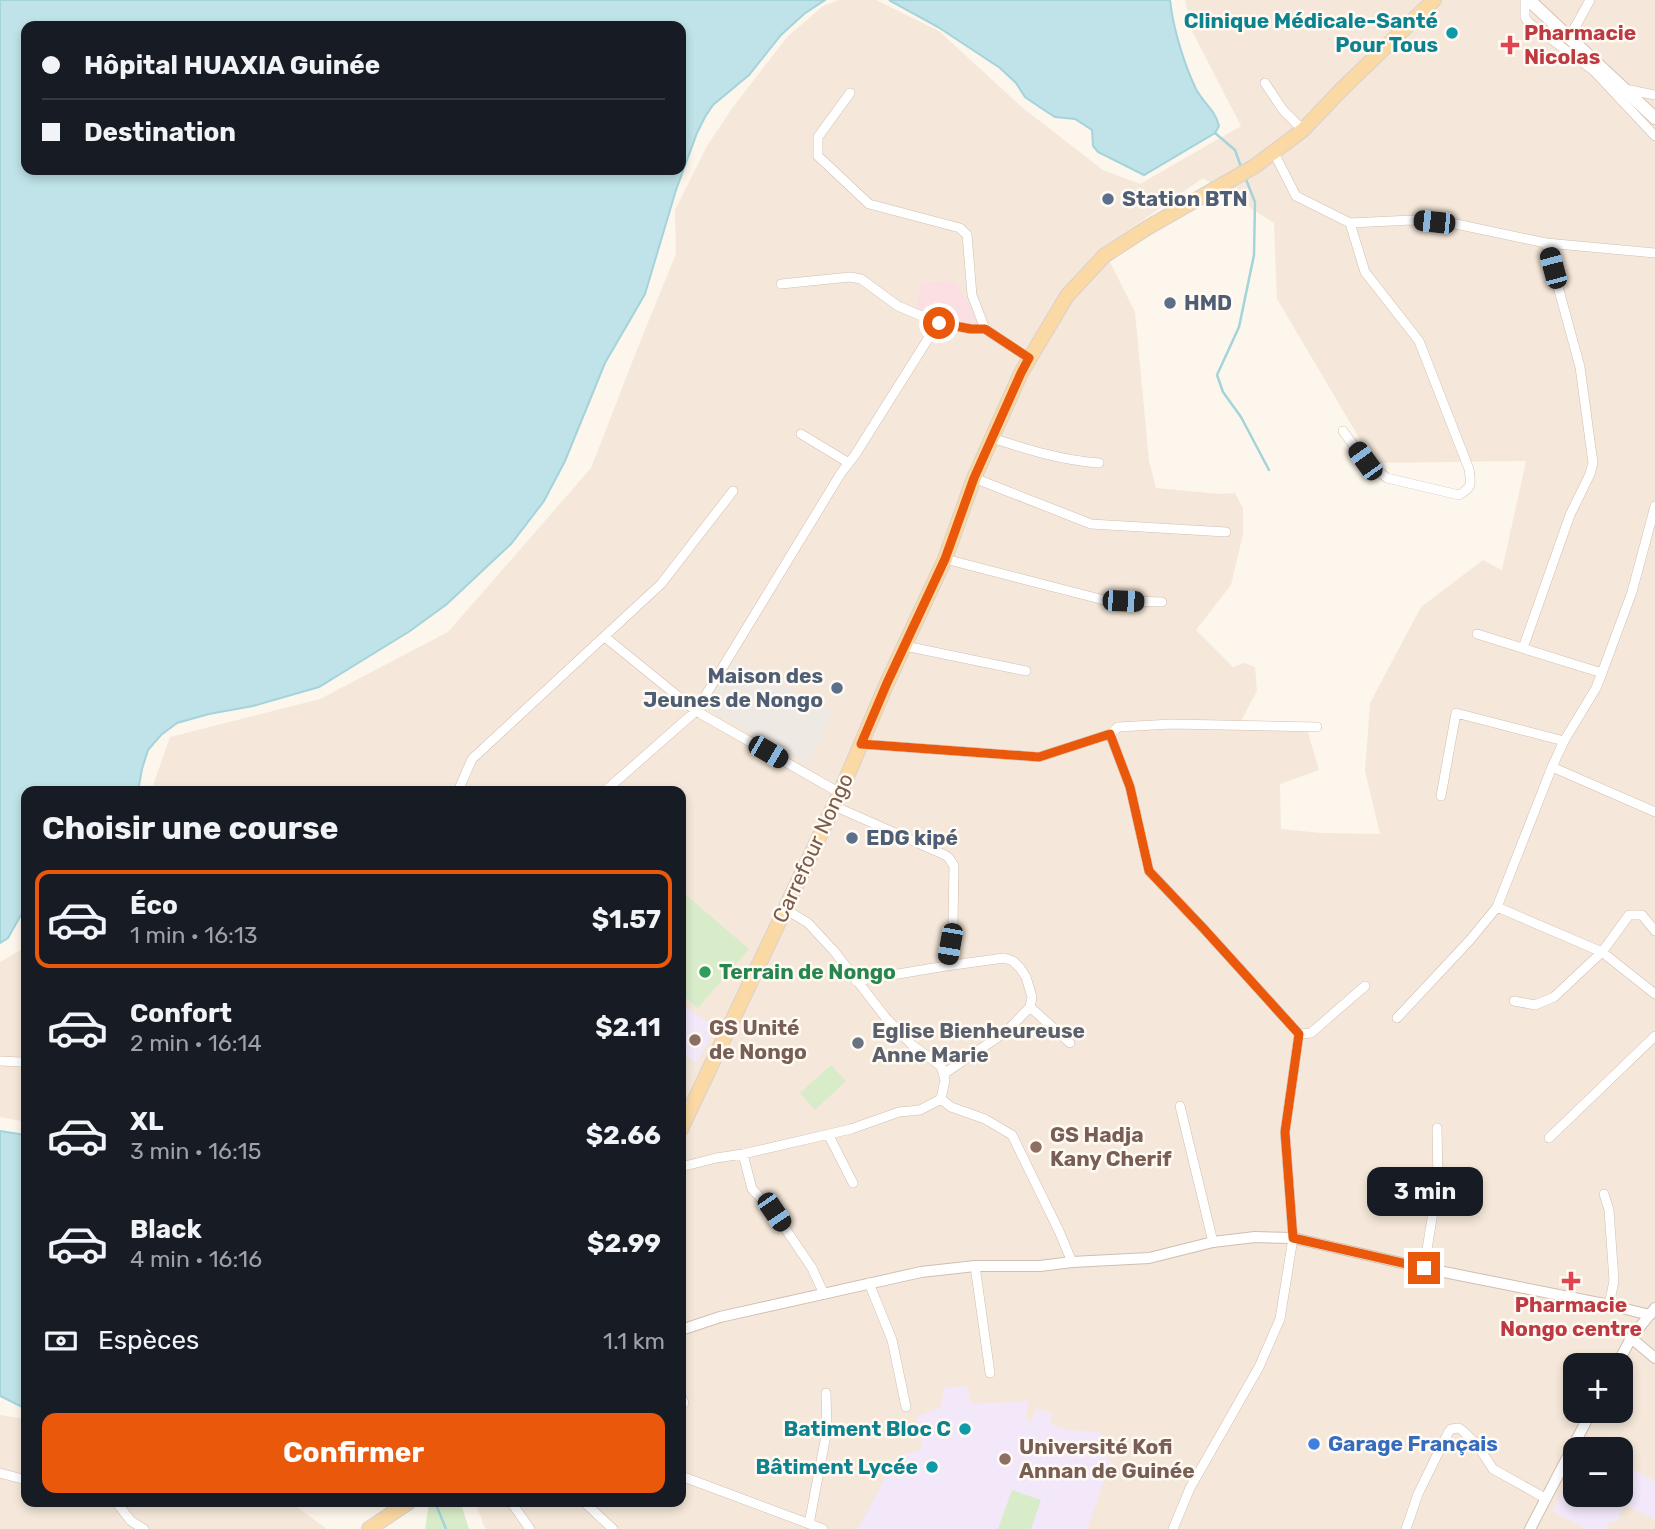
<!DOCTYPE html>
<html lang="fr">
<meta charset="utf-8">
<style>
:root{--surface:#171b24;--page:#242831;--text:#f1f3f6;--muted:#9ea1a6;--line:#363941;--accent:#ea580c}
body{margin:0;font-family:Rubik,sans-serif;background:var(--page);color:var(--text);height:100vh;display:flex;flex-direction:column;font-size:26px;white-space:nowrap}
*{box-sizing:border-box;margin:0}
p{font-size:23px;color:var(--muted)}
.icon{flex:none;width:38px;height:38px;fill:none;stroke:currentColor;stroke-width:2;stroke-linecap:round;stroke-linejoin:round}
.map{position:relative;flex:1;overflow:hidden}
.side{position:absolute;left:21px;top:786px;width:665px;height:721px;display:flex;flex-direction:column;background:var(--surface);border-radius:14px;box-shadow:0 4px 10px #0003}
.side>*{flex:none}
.guide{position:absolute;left:21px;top:21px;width:665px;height:154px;border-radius:14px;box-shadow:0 4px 10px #0003;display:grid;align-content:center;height:154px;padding:0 21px;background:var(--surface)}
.buttons{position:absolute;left:1563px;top:1353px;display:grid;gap:14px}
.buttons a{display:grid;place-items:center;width:70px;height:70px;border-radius:14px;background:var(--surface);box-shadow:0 4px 10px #0003;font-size:35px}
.end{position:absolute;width:32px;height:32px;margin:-16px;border:9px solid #ea580c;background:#fff;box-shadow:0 0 0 4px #fff}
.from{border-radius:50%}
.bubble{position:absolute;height:49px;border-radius:14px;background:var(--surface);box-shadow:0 4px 10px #0003;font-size:23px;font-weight:700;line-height:49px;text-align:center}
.car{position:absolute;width:21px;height:42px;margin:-21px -10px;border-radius:9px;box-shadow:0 0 5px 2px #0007;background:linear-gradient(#222 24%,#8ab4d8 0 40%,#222 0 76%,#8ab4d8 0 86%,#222 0)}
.guide b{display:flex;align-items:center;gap:24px;height:66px;font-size:26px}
.guide b+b{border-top:2px solid var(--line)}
.guide i{width:18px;height:18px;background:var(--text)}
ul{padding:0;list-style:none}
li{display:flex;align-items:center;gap:21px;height:98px;margin:0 14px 10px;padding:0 7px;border:4px solid transparent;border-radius:14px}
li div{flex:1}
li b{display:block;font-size:26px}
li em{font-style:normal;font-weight:700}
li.on{border-color:var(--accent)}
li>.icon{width:63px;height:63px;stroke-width:1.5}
h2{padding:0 21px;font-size:32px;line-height:84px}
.pay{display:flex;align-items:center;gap:18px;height:77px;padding:0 21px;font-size:26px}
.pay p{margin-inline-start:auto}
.button{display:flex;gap:14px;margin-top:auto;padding:14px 21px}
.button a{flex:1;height:80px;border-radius:14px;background:var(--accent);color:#fff;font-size:28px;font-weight:700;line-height:80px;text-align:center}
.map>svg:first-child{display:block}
</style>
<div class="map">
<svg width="1655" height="1529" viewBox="0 0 1655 1529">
<rect width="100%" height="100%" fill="#fdf6ec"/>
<!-- residential -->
<path fill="#f5e8da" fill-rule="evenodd" d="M839,0H876L939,31L1023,108L1103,170L1140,184L1241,126L1191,29L1185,0H1655V1529H487L484,1526L475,1502H681V791H151L170,737L320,699L448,632L591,468L640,342L676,254L675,210L707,146L733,107L787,37L823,6ZM1203,178L1274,223L1277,299L1374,463L1526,461L1502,570L1483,560L1421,607L1370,703L1365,771L1380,834L1322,833L1281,829L1280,784L1319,770L1307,729L1241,721L1257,691L1255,667L1244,663L1233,667L1196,630L1231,585L1243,534V508L1235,493L1221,494L1156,488L1149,461L1135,312L1103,248ZM1575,1365H1620V1410H1575ZM1575,1449H1620V1494H1575Z
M26,947V1122L0,1117V962Z
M0,1415L26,1419V1502H290L327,1529H0Z"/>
<!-- industrial -->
<path fill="#efe9e4" d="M735,660L833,711L808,765L714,712L710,701Z"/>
<!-- education -->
<path fill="#f3e8fa" d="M681,1003L715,1027L697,1063L681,1053Z
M967,1386L971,1404L1029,1401L1025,1419L1031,1421L1037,1408L1052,1413L1050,1424L1067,1430L1100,1432L1102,1455L1108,1457L1111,1462L1087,1529H858L885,1479L887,1469L901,1468V1455L922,1450L917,1417L941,1407L944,1388Z
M1621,1463L1655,1481V1520L1625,1505L1616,1523L1610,1521L1606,1529H1586L1552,1511L1575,1471V1494H1620Z"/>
<!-- medical -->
<path fill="#fbdfe3" d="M954,281L968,301L975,319L971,325L932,318L916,309L921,283Z"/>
<!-- green -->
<path fill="#d8ecc9" d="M681,891L749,949L698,1008L681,994Z
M831,1065L846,1081L815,1110L800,1093Z
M1012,1490L1041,1500L1031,1529H998Z
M431,1502H455L461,1504L469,1529H425L429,1503Z"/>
<!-- water -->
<path fill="#bfe3e8" stroke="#a5d3da" stroke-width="2" fill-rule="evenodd" d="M0,0H825L804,14L781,35L749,75L713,105L705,117L697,133L676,190L645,294L605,363L565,461L544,501L511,544L447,604L410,631L319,687L253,706L209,714L177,723L161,735L148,750L142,769L138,791H26V906L8,938L0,943ZM26,26H681V170H26Z
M889,0H1170C1173,28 1184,64 1196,89C1203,103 1215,109 1219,126L1215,133L1144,175L1098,152L1093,146L1092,130L1075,119L1055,117L1041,108L1025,97L1016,83L1000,68L938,27Z
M0,1131L26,1135V1409L0,1396Z"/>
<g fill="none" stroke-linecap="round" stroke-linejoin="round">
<!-- stream -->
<path stroke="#a5d3da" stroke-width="2.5" d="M1215,133L1235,150L1241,167
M1245,177L1255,202L1254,255L1239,327L1217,375L1223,392L1241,417L1269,470
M435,1502L446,1529"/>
<defs>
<path id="minor" d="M1525,0V17L1528,22L1594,71L1655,136
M1569,38L1590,0
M1265,83L1283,110L1303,130
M1625,89L1655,95
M850,93L818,137V156L869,204L960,228L967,235L972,295L985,329L1029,358
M1274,153L1296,196L1350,223L1365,272L1419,341L1469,469C1471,483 1473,487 1459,495L1387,478L1365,461L1343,431
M1350,223L1412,220L1456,224L1546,243L1655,253
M781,284L850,277L861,279L898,306L938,323L971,329H985
M801,434L849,463
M992,438C1029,450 1060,460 1099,463
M974,478L1091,524L1226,532
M945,559L1104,600L1162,602
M1477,634L1602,673
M605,637L696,711L840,793
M905,646L1026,671
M1523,648L1570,515L1590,474L1593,463L1580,367L1546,243
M1110,734L1130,787L1149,871L1204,929L1299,1034L1285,1132L1293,1238L1280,1319L1259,1367L1190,1488L1173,1529
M861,744L1039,757L1110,734L1118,727L1172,724L1317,727
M1552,767L1655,812
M458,791L472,759L661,584L733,491
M605,791L696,711L841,473L855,455L938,323
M1441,796L1456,713L1564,741
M834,806L945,855L949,858L954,866L953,923L946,966
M1497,907L1602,952L1655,994
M856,981L946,966L1004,958L1013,961L1020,968L1026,977L1032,997L1030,1007L1007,1031L945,1073
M1514,1001L1535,1005L1554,997L1602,952L1629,915H1642L1655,931
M1030,1007L1070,1043
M1397,1018L1470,940L1497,907L1552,767L1564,741L1596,688L1602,673L1632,592L1655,506
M1299,1034L1311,1033L1365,986
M0,1061L21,1062L26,1061
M941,1099L951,1107L985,1119L1012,1135L1059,1231L1072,1262
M1180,1106L1213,1242
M828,1134L853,1183
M1549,1138L1655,1036
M743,1154L752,1189L774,1212L812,1268L824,1294
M681,1167L716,1158L743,1154L851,1129L899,1112L920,1110L941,1099L945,1080L941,1066L912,1045L886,1018L834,951L808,923L785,909
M1604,1194L1609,1210L1614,1281L1609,1305
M975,1266L990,1373
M1424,1268L1438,1181L1437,1128
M869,1283L892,1340L906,1407
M681,1396L684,1403
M0,1473L26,1480
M681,1476L823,1529
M116,1502L131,1521L144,1529
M511,1502L530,1529
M584,1502L613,1529
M809,1524L827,1430L826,1393
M1406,1529L1418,1494L1448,1433L1451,1429L1459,1428L1463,1431L1478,1446L1493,1469L1545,1498"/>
<path id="tertiary" d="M681,1330L720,1317L921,1272L975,1266H1040L1072,1262L1149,1258L1213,1242L1255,1237L1293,1238L1424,1268L1609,1305L1650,1315
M1631,1338L1655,1358
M1617,1365L1631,1338L1655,1308
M1530,1529L1592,1410"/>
<path id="secondary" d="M1529,0L1655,118"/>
<path id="primary" d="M681,1129L840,793L887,683L945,559L974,478L1021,373L1067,296L1104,256L1147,228L1255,166L1303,130L1341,90L1434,0
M369,1529L409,1502"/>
</defs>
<!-- minor casing -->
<use href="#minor" stroke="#d1beb0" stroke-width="10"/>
<!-- tertiary casing -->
<use href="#tertiary" stroke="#d1beb0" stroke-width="12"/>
<!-- secondary casing -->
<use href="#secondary" stroke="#d6c0b0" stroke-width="14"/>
<!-- primary casing -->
<use href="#primary" stroke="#dad1cd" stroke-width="16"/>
<!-- minor -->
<use href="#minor" stroke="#fff" stroke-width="9"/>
<!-- tertiary -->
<use href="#tertiary" stroke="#fff" stroke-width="10"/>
<!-- secondary -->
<use href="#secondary" stroke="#fff" stroke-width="12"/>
<!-- primary -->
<use href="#primary" stroke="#fbd9a5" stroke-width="14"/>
</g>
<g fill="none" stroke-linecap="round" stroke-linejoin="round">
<!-- route -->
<path stroke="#ea580c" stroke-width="9" d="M939,323L971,329H985L1029,358L1021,373L974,478L945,559L887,683L861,744L1039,757L1110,734L1130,787L1149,871L1204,929L1299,1034L1285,1132L1293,1238L1424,1268"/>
</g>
<!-- markers -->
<g fill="#0f9aa8" stroke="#fffaf3" stroke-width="2.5">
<circle cx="1452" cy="33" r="7"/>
<circle cx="965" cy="1429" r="7"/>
<circle cx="932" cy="1467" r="7"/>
</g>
<g fill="#e0444e" stroke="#fffaf3" stroke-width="2.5">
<path d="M1506.5 34.5h7v7h7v7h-7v7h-7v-7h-7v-7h7z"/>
<path d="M1567.5 1270.5h7v7h7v7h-7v7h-7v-7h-7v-7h7z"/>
</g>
<g fill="#5c6f8a" stroke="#fffaf3" stroke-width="2.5">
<circle cx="1108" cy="199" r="7"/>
<circle cx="1170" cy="303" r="7"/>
<circle cx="837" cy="688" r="7"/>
<circle cx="852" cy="838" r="7"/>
</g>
<circle fill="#2e9e5b" stroke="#fffaf3" stroke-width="2.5" cx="705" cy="972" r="7"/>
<g fill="#8d6e63" stroke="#fffaf3" stroke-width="2.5">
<circle cx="695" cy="1040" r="7"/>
<circle cx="1036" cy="1147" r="7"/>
<circle cx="1005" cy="1459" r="7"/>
</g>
<circle fill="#6b7280" stroke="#fffaf3" stroke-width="2.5" cx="858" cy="1043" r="7"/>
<circle fill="#3f7fe0" stroke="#fffaf3" stroke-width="2.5" cx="1314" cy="1444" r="7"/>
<g text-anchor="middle" stroke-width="5" stroke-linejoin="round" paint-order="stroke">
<!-- culture labels -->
<g font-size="21" font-weight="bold" fill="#0d838f" stroke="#fffaf3" text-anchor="end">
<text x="1438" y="28">Clinique Médicale-Santé<tspan x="1438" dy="24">Pour Tous</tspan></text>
<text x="951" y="1436">Batiment Bloc C</text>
<text x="918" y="1474">Bâtiment Lycée</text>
</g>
<!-- health labels -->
<g font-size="21" font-weight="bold" fill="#be3a42" stroke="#fffaf3" text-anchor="start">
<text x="1524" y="40">Pharmacie<tspan x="1524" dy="24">Nicolas</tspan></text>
<text x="1571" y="1312" text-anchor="middle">Pharmacie<tspan x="1571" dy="24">Nongo centre</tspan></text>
</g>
<!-- service labels -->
<g font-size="21" font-weight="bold" fill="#4e5e75" stroke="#fffaf3" text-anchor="start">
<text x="1122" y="206">Station BTN</text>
<text x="1184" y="310">HMD</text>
<text x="823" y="683" text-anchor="end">Maison des<tspan x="823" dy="24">Jeunes de Nongo</tspan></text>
<text x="866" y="845">EDG kipé</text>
</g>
<!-- street labels -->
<g font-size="21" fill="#7a5c4d" stroke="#fffaf3">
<text transform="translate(813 848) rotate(-65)" y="7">Carrefour Nongo</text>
</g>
<!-- leisure labels -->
<g font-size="21" font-weight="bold" fill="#27864d" stroke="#fffaf3" text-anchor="start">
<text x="719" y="979">Terrain de Nongo</text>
</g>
<!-- education labels -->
<g font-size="21" font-weight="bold" fill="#785e54" stroke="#fffaf3" text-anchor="start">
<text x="709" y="1035">GS Unité<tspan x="709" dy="24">de Nongo</tspan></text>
<text x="1050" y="1142">GS Hadja<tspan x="1050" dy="24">Kany Cherif</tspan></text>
<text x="1019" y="1454">Université Kofi<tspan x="1019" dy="24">Annan de Guinée</tspan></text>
</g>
<!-- worship labels -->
<g font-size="21" font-weight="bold" fill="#5b616d" stroke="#fffaf3" text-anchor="start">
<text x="872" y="1038">Eglise Bienheureuse<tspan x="872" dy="24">Anne Marie</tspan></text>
</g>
<!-- shop labels -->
<g font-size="21" font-weight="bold" fill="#366cbe" stroke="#fffaf3" text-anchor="start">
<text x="1328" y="1451">Garage Français</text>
</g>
</g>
</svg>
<div class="buttons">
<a>+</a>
<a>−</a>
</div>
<i class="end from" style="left:939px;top:323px"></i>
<i class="end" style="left:1424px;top:1268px"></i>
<div class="bubble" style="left:1367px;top:1167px;width:116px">3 min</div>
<i class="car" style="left:1434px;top:222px;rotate:276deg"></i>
<i class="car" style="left:1553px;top:268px;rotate:345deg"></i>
<i class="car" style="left:1365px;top:461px;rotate:324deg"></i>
<i class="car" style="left:1123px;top:601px;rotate:92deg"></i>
<i class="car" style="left:768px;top:752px;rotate:120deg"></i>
<i class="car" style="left:950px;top:944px;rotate:190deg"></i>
<i class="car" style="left:774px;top:1212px;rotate:146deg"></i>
<div class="guide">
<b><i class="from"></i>Hôpital HUAXIA Guinée</b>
<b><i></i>Destination</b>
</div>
<section class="side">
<h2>Choisir une course</h2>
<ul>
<li class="on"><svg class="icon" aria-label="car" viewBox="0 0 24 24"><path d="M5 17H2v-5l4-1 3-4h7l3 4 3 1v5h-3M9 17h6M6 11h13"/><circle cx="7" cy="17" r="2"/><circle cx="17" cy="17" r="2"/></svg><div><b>Éco</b><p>1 min · 16:13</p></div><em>$1.57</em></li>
<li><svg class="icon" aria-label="car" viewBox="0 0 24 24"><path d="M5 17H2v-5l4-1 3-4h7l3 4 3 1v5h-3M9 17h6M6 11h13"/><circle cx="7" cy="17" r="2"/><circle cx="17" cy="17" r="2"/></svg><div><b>Confort</b><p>2 min · 16:14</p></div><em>$2.11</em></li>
<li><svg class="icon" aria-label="car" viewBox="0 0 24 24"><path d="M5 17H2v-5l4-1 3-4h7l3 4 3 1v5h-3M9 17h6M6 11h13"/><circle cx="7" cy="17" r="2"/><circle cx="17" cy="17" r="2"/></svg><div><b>XL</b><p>3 min · 16:15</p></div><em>$2.66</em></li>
<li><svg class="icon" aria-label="car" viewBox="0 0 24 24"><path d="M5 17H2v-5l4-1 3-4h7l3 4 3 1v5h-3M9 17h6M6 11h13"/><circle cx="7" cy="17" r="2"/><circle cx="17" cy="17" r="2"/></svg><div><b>Black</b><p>4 min · 16:16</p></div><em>$2.99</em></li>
</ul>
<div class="pay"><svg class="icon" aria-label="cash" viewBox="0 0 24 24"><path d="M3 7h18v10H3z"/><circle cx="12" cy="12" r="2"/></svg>Espèces<p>1.1 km</p></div>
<div class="button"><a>Confirmer</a></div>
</section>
</div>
